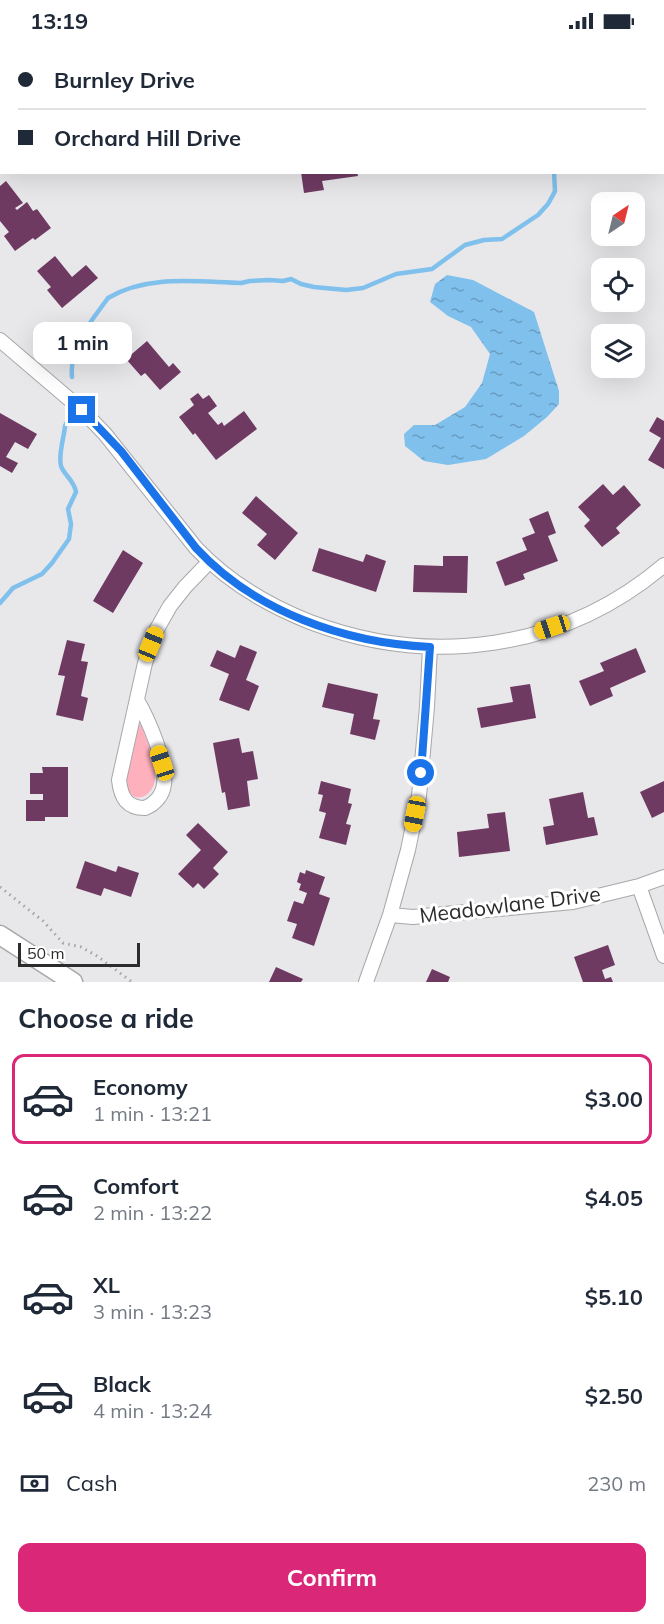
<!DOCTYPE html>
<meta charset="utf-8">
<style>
:root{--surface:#fff;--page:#f6f6f7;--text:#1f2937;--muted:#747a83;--line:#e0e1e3;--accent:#db2777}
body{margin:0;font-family:Mulish,sans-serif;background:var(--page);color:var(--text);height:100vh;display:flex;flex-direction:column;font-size:22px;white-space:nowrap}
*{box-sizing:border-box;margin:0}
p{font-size:20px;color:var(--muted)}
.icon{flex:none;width:33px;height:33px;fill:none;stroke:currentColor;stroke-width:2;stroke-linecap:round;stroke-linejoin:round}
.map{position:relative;height:940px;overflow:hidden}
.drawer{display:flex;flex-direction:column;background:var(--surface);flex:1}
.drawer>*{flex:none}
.guide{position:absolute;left:0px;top:0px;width:664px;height:132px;box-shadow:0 6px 24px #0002;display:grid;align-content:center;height:132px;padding:0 18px;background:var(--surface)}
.needle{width:39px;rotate:35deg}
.buttons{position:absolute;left:591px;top:150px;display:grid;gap:12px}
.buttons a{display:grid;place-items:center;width:54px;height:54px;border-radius:12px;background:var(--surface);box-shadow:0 6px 24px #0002;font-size:30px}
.scale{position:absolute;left:18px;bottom:15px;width:122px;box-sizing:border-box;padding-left:6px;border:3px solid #2c2c2d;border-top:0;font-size:16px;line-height:21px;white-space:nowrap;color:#2c2c2d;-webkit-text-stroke:4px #fff;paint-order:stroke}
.end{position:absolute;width:27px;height:27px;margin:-14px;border:8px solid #1a73e8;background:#fff;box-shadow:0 0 0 3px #fff}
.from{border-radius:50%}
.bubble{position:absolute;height:42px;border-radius:12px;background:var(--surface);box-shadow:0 6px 24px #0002;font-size:20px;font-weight:700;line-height:42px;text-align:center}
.car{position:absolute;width:18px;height:36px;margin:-18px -9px;border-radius:8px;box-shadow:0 0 4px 2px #0007;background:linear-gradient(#f5c518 24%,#345 0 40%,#f5c518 0 76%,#345 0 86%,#f5c518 0)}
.guide b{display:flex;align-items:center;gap:21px;height:57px;font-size:22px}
.guide b+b{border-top:2px solid var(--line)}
.guide i{width:15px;height:15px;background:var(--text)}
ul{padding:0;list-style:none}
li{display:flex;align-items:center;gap:18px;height:90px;margin:0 12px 9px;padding:0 6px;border:3px solid transparent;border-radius:12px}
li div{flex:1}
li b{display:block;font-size:22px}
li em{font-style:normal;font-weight:700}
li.current{border-color:var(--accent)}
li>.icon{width:54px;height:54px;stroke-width:1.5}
h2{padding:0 18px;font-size:27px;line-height:72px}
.pay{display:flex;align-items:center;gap:15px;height:66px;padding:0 18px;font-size:22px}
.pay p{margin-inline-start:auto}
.action{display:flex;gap:12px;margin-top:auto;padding:12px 18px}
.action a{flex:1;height:69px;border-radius:12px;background:var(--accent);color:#fff;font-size:24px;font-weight:700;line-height:69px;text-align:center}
.status{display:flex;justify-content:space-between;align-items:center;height:42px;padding:0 30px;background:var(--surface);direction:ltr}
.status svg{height:16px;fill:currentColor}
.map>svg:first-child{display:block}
</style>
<div class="status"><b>13:19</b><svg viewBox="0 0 49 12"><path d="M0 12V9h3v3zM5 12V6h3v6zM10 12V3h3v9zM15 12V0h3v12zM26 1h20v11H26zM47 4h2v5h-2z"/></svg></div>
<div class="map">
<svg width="664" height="940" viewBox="0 0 664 940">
<defs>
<pattern id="water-ripples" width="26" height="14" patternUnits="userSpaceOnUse" patternTransform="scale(1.5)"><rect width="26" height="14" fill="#7fc0ed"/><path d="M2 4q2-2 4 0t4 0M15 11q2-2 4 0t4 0" fill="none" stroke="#689cc0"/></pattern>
</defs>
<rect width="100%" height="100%" fill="#e8e7ea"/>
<!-- green -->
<path fill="#feb1bd" d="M139,682L141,683C147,699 159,726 154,742C151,753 138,761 130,751C127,747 127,741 127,737Z"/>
<!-- water -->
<path fill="url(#water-ripples)" d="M447,233L473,238L534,270L559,349V362L547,375L524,394L486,417L448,423L424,419L405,404L404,392L414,383H435L465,365L482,341L490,312L471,285L448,274L430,260L435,242Z"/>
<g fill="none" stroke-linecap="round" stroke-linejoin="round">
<!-- stream -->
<path stroke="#7fc0ed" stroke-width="4.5" d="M572,2L575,0
M72,335C69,303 91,280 108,256C147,232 198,240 241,241L250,239L269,238L283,239L291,237L301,242L314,245L346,248L363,246L396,232L432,227L465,203L484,198L502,197L538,173L548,162L553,153L555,149L554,130
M0,561L13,546L42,532L52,521L69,497L71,482L68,467L76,450C74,438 64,433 61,424C58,413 64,396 65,384L67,380"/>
</g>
<!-- building -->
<path fill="#6f3a62" d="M301,130H357L358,134L322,139L324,148L304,151Z
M6,139L23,161L15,166L17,168L27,160L33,169L37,167L51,186L35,198L33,196L15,209L4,194L9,190L0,179V144Z
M55,214L72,235L86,223L98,236L62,266L47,248L51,245L37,229Z
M147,299L169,325L173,321L181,330L160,348L145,331L141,334L126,317Z
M198,351L203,357L209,353L217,364L208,371L218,383L222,380L224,384L244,369L257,387L216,418L195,391L193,393L179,375L194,363L190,357Z
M0,371L37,392L28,407L15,400L6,415L18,421L12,431L0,424Z
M657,375L664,379V427L648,418L661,396L649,389Z
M603,442L613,453L624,443L641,463L616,486L620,491L602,505L584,484L590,478L578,465Z
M256,454L298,491L275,518L257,503L267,492L242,471Z
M548,469L556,491L548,494L558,519L523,532L525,537L505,544L496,520L527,508L522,496L535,491L529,477Z
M319,506L363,520L366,512L386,519L376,550L312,529Z
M123,508L143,521L113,571L93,559Z
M443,514H468L467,551L413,550L414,523L443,524Z
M67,598L85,602L81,619L88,620L81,654L88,656L83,679L56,673L65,634L58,633Z
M240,603L257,610L246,638L259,644L249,669L219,658L229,632L210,624L217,608L235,616Z
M636,606L646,630L610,646L613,654L590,664L579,639L604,629L600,621Z
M328,641L378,652L373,677L380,678L375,698L350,692L354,672L322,665Z
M530,642L536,676L481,686L477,666L513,660L510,645Z
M239,696L242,711L253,709L258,737L247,739L250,764L228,768L225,750L222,751L213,701Z
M42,725H68V775H45V779H26V758H43V752H30V731H43Z
M321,739L351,747L348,761L352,762L346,782L351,783L346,803L319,796L326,771L319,769L323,753L318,752Z
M664,739V770L652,776L640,750Z
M583,750L588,776L594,775L598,793L546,803L543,785L554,783L549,757Z
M505,770L510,809L459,815L457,790L489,786L487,772Z
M198,781L228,810L213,826L219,832L204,847L198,841L193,846L178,832L201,808L186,793Z
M85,819L116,830L118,824L139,831L131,855L104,846L101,854L76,846Z
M306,828L325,835L319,852L330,856L314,904L292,896L297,882L287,879L294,859L303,862L307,851L299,848L301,842L297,840L300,830L305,832Z
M608,903L615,923L602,928L605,937L611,935L613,940H583L574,915Z
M276,925L303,937L301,940H269Z
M432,927L450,935L448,940H426Z"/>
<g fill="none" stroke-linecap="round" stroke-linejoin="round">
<defs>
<path id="street" d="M302,0L303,2
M336,2L337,0
M0,298L82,368L105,392L196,506C228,540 267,563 310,580C431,626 564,608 664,523
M137,658C148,677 167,720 164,742C163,753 155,762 145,766C127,766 121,756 119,738L145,621L157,587L170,564L185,545L209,520
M639,844L664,914
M390,873L413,875L573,860L639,844L664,835
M366,940L390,873L408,808L419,754L427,665L430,605"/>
<path id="secondary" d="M0,893L73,940"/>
</defs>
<!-- street casing -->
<use href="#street" stroke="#a8a7aa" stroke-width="16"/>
<!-- secondary casing -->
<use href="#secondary" stroke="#a8a7aa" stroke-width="21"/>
<!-- path -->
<path stroke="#a4a3a5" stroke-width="3" stroke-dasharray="1.5 4.5" stroke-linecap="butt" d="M0,845L43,879L63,901L81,905L97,914L132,940"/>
<!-- street -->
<use href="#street" stroke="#fff" stroke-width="14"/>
<!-- secondary -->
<use href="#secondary" stroke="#fff" stroke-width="18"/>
</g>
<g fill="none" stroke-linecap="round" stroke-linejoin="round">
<!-- route -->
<path stroke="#1a73e8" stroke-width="8" d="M82,368L121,409L196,506C255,570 345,601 430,605L421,731"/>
</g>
<g text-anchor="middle" stroke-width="6" stroke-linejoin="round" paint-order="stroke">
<!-- street labels -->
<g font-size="21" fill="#2c2c2d" stroke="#fff">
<text transform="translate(510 863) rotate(-7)" y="7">Meadowlane Drive</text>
</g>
</g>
</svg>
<div class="buttons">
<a><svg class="needle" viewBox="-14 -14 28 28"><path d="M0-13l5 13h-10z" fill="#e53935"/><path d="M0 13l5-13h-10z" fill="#747a83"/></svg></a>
<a><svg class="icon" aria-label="locate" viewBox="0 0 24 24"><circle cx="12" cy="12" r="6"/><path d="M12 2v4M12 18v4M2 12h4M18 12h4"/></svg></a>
<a><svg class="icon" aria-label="layers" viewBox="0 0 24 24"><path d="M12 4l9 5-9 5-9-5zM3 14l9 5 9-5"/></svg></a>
</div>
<div class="scale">50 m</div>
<i class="end from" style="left:421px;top:731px"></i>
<i class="end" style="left:82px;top:368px"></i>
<div class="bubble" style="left:33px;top:280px;width:99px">1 min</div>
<i class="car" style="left:552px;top:585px;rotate:252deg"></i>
<i class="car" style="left:151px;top:602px;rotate:22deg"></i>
<i class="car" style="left:162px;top:721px;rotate:342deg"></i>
<i class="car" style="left:415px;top:772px;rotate:191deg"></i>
<div class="guide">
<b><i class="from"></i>Burnley Drive</b>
<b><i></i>Orchard Hill Drive</b>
</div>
</div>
<section class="drawer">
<h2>Choose a ride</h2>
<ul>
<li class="current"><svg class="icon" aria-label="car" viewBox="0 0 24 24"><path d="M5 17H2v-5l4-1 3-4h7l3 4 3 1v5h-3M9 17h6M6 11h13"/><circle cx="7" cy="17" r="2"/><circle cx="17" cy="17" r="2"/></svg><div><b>Economy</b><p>1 min · 13:21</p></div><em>$3.00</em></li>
<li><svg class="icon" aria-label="car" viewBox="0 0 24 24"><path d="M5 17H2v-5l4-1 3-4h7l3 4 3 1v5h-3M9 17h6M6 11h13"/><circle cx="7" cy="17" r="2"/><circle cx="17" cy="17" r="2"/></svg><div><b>Comfort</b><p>2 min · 13:22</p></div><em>$4.05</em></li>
<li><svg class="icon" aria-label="car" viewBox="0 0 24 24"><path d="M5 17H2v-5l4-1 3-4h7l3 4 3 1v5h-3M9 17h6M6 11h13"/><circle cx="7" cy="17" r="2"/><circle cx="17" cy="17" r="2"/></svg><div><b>XL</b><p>3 min · 13:23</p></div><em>$5.10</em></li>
<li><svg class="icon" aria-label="car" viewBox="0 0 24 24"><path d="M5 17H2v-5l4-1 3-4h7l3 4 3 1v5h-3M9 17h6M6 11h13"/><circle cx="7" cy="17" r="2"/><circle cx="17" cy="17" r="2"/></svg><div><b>Black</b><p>4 min · 13:24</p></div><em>$2.50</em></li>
</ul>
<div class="pay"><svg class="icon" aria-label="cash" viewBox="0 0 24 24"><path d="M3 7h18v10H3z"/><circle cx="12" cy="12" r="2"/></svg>Cash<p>230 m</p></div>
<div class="action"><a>Confirm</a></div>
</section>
